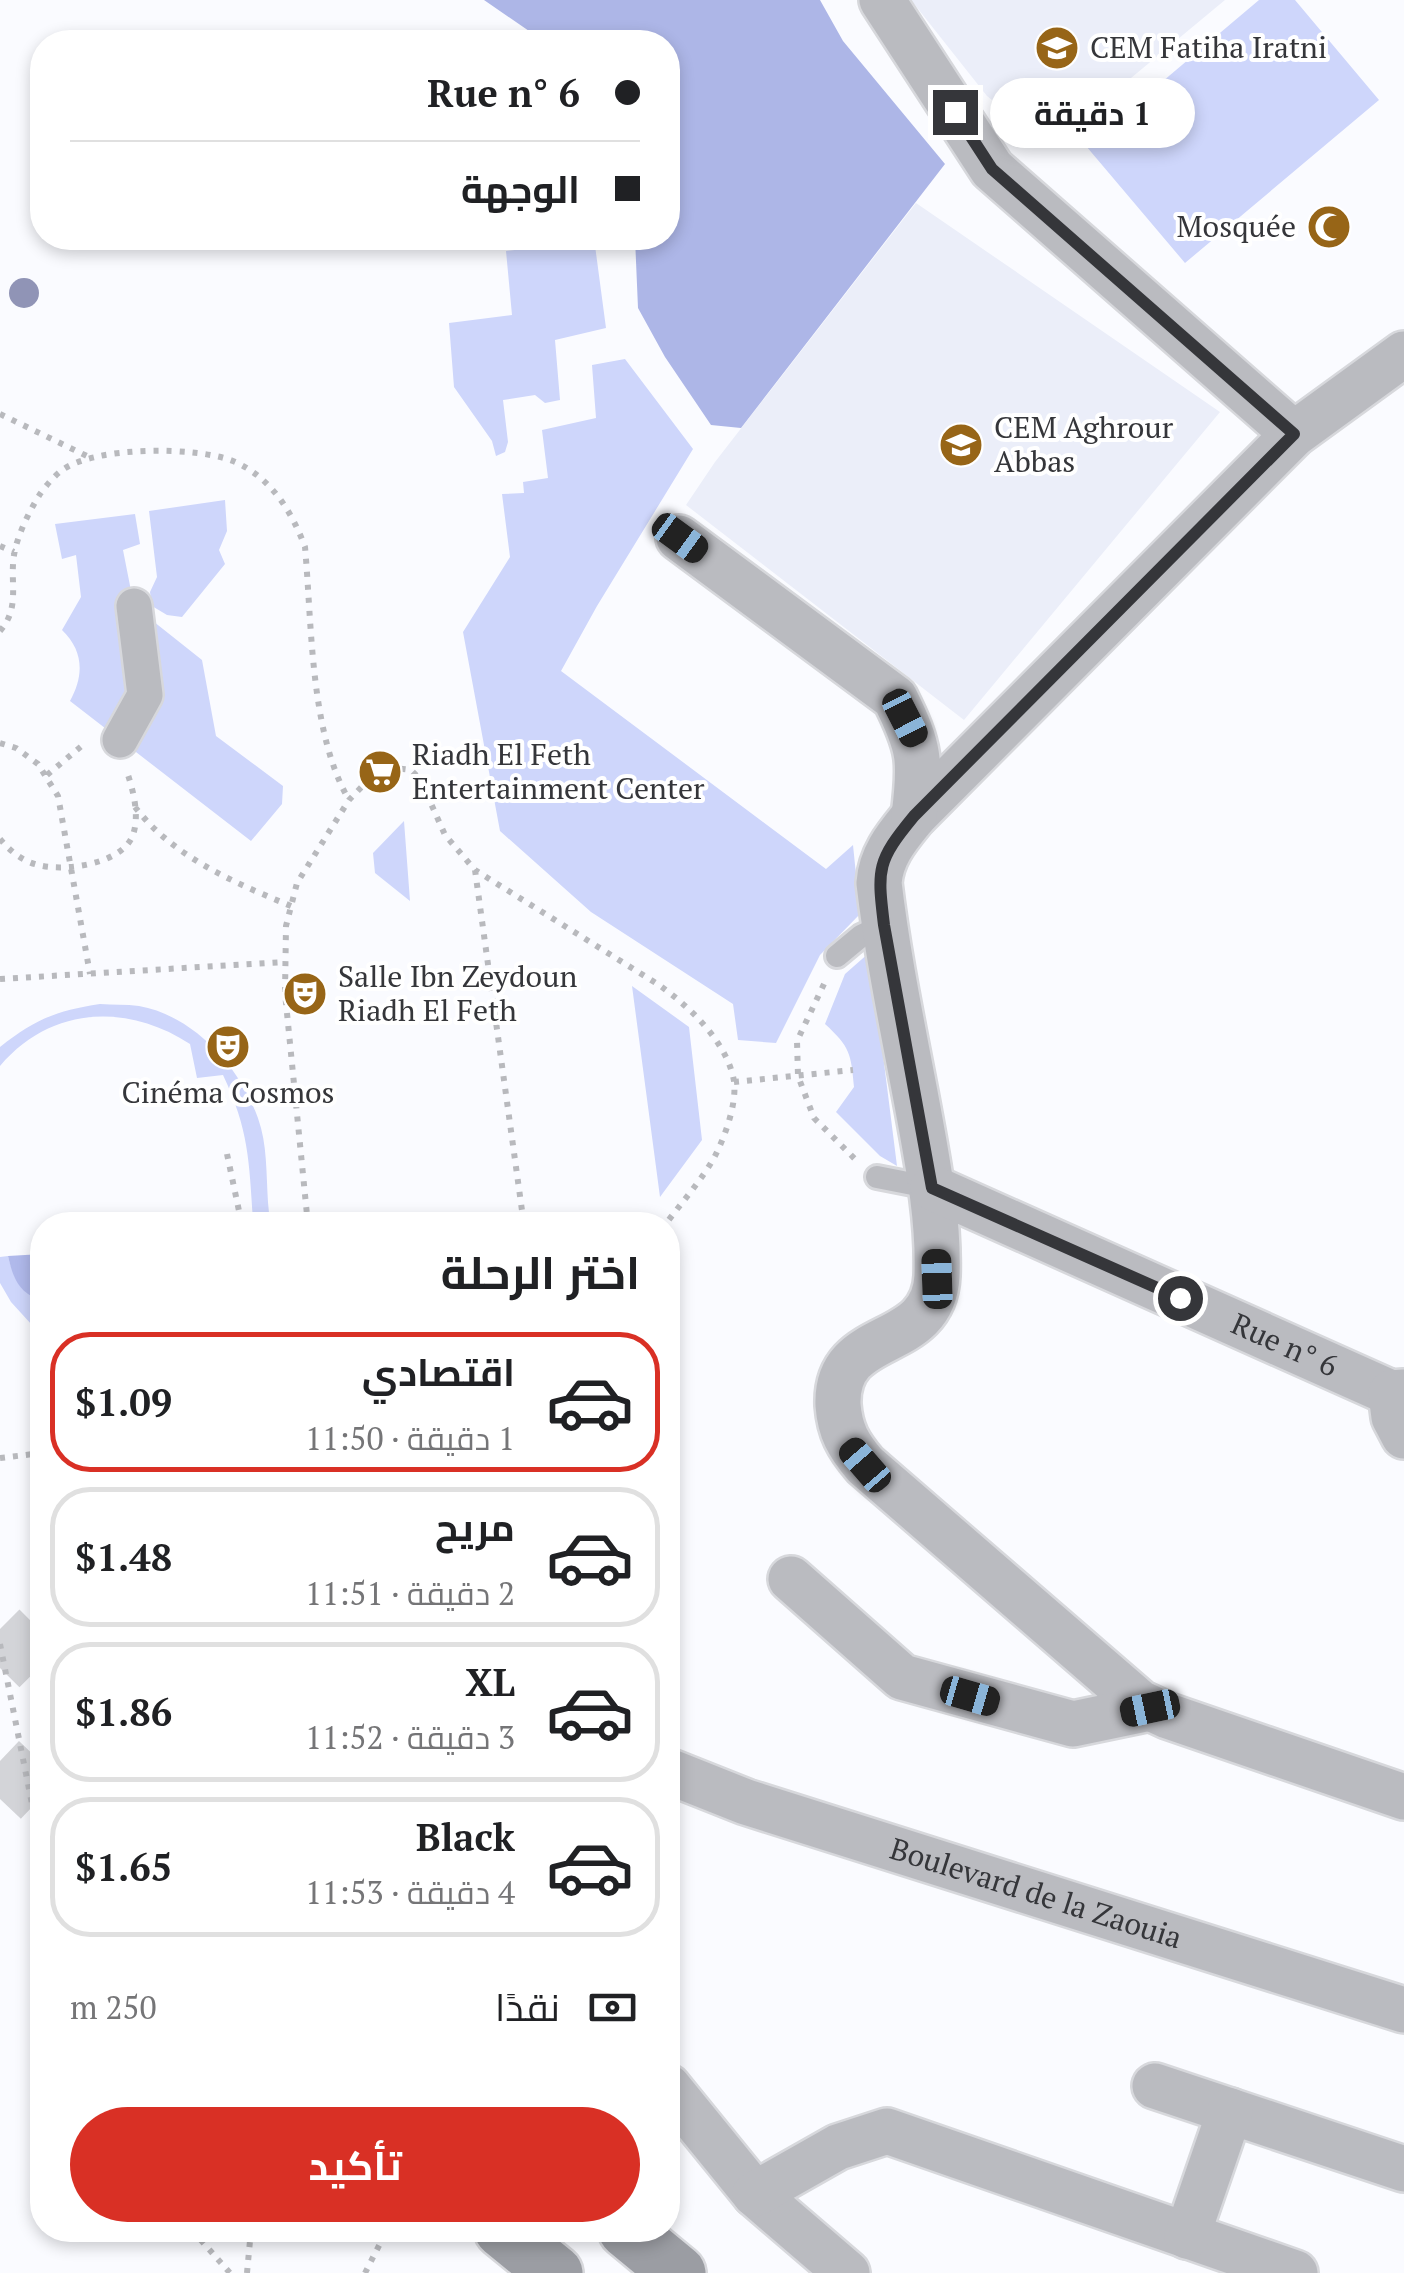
<!DOCTYPE html>
<html lang="ar">
<meta charset="utf-8">
<style>
:root{--surface:#fff;--page:#f6f6f6;--text:#202124;--muted:#757577;--line:#e0e0e0;--accent:#d93025}
body{margin:0;font-family:"PT Serif",Cairo,serif;background:var(--page);color:var(--text);direction:rtl;height:100vh;display:flex;flex-direction:column;font-size:38px;white-space:nowrap}
*{box-sizing:border-box;margin:0}
p{font-size:32px;color:var(--muted)}
.icon{flex:none;width:55px;height:55px;fill:none;stroke:currentColor;stroke-width:2;stroke-linecap:round;stroke-linejoin:round}
.map{position:relative;flex:1;overflow:hidden;direction:ltr}
.details{position:absolute;left:30px;top:1212px;width:650px;height:1030px;display:flex;flex-direction:column;background:var(--surface);border-radius:40px;box-shadow:0 5px 15px #0003;direction:rtl}
.details>*{flex:none}
.hud{position:absolute;left:30px;top:30px;width:650px;height:220px;border-radius:40px;box-shadow:0 5px 15px #0003;direction:rtl;display:grid;align-content:center;height:220px;padding:0 40px;background:var(--surface)}
.end{position:absolute;width:45px;height:45px;margin:-22px;border:12px solid #35363a;background:#fff;box-shadow:0 0 0 5px #fff}
.from{border-radius:50%}
.bubble{position:absolute;height:70px;border-radius:35px;background:var(--surface);box-shadow:0 5px 15px #0003;font-size:32px;font-weight:700;line-height:70px;text-align:center;direction:rtl}
.car{position:absolute;width:30px;height:60px;margin:-30px -15px;border-radius:12px;box-shadow:0 0 8px 2px #0007;background:linear-gradient(#222 24%,#8ab4d8 0 40%,#222 0 76%,#8ab4d8 0 86%,#222 0)}
.hud b{display:flex;align-items:center;gap:35px;height:95px;font-size:38px}
.hud b+b{border-top:2px solid var(--line)}
.hud i{width:25px;height:25px;background:var(--text)}
ul{padding:0;list-style:none}
li{display:flex;align-items:center;gap:30px;height:140px;margin:0 20px 15px;padding:0 20px;border:5px solid var(--line);border-radius:40px}
li div{flex:1}
li b{display:block;font-size:38px}
li em{font-style:normal;font-weight:700}
li.current{border-color:var(--accent)}
li>.icon{width:90px;height:90px;stroke-width:1.5}
h2{padding:0 40px;font-size:45px;line-height:120px}
.pay{display:flex;align-items:center;gap:25px;height:110px;padding:0 40px;font-size:38px}
.pay p{margin-inline-start:auto}
.primary-button{display:flex;gap:20px;margin-top:auto;padding:20px 40px}
.primary-button a{flex:1;height:115px;border-radius:60px;background:var(--accent);color:#fff;font-size:40px;font-weight:700;line-height:115px;text-align:center}
.map>svg:first-child{display:block}
</style>
<div class="map">
<svg width="1404" height="2273" viewBox="0 0 1404 2273">
<rect width="100%" height="100%" fill="#fafbff"/>
<!-- built -->
<path fill="#ebeef9" d="M911,0H1225L1049,146L987,96Z
M916,203L1220,412L964,720L686,505L715,462Z"/>
<!-- green -->
<path fill="#ced6fb" d="M1259,0H1295L1379,100L1185,263L1086,146Z
M568,238H594L606,328L555,340L560,400L545,403L535,395L503,400L508,442L505,452L496,456L492,441L454,387L449,323L512,315L506,251L568,244Z
M625,359L693,449L597,606L561,671L826,869L853,845L860,914L820,955L776,1043L738,1040L733,1004L591,912L500,831L463,632L510,557L502,494L524,493L523,482L548,478L542,430L596,418L592,365Z
M225,500L227,531L219,550L225,564L182,617L167,615L152,606L150,592L157,577L149,511Z
M135,514L140,544L123,550L134,606L202,660L216,736L283,786L282,804L251,841L70,701C84,676 84,651 62,630L81,597L76,555L62,559L55,524Z
M404,821L410,901L375,873L373,853Z
M870,952L897,1166L880,1156L836,1112L854,1087C851,1053 850,1047 825,1024L845,974Z
M632,986L689,1027L702,1140L660,1197Z
M100,1004C113,1005 126,1004 139,1006C196,1016 246,1073 261,1128C268,1154 266,1186 269,1213L253,1220C249,1161 249,1130 223,1075L197,1078L190,1044C127,1003 51,1006 0,1066V1047C35,1019 56,1011 100,1004Z
M8,1256C12,1274 24,1295 42,1300V1336L11,1302L0,1283V1257Z"/>
<!-- forest -->
<path fill="#adb6e7" d="M484,0H820L843,41L945,164L741,428L711,425L665,357L638,308L635,238H668V42H545Z"/>
<!-- water -->
<path fill="#b0b9eb" d="M42,1254V1300C19,1294 13,1278 8,1256Z"/>
<g fill="none" stroke-linecap="round" stroke-linejoin="round">
<!-- secondary-tunnel -->
<path stroke="#d3d4d8" stroke-width="55" stroke-dasharray="55 28" stroke-linecap="butt" d="M0,1629L42,1671
M0,1761L42,1801"/>
<defs>
<path id="service" d="M837,956L861,936L884,925
M877,1177L933,1188"/>
<path id="pedestrian" d="M120,740L145,695L134,606"/>
<g id="minor">
<path d="M882,0L992,169L1294,434"/>
<path d="M1404,354L1294,434L914,816C897,837 881,855 879,883C888,959 904,1034 918,1109C928,1164 939,1220 937,1276C933,1354 835,1325 838,1405C840,1431 848,1445 865,1465L1140,1703L1168,1716L1404,1797"/>
<path d="M679,538L895,698C920,748 921,761 914,816"/>
<path id="s1" d="M933,1188L1391,1393L1404,1392"/>
<path d="M1391,1393L1394,1417L1404,1436"/>
<path d="M791,1579L902,1677L1073,1724L1150,1708"/>
<path id="s2" d="M668,1771L746,1802L1404,2010"/>
<path d="M1155,2086L1404,2169"/>
<path d="M668,2087L755,2194L847,2273"/>
<path d="M755,2194L838,2147L887,2131L1295,2273"/>
<path d="M1187,2236L1230,2111"/>
</g>
<path id="secondary" d="M502,2230L555,2273
M626,2230L678,2273"/>
</defs>
<!-- service casing -->
<use href="#service" stroke="#d7d8dc" stroke-width="28"/>
<!-- pedestrian casing -->
<use href="#pedestrian" stroke="#d7d8dc" stroke-width="40"/>
<!-- minor casing -->
<use href="#minor" stroke="#d7d8dc" stroke-width="50"/>
<!-- secondary casing -->
<use href="#secondary" stroke="#d7d8dc" stroke-width="60"/>
<!-- path -->
<path stroke="#b8b9bd" stroke-width="6" stroke-dasharray="5 8" stroke-linecap="butt" d="M0,414L91,458
M0,546L14,552
M0,631C22,606 8,580 15,550C19,532 30,510 40,494C45,487 54,476 61,471C93,446 196,446 233,461C271,477 292,512 305,547C312,625 310,733 349,800
M0,743L16,748L38,764L58,796L90,974
M47,775L84,744
M135,807C173,857 235,883 291,906
M0,839C10,851 22,861 38,865C65,872 120,864 132,837C140,819 134,793 128,775
M475,870L524,1225
M0,979L284,962
M824,984L797,1041L798,1076L814,1118L856,1160
M734,1082L853,1070
M227,1154L242,1225
M308,1225L285,993L286,926L297,883L349,800L374,774L387,767L411,770L420,779L445,835L475,870L659,985C690,1007 727,1042 734,1081C737,1104 725,1136 715,1156C702,1180 681,1203 665,1225
M0,1458L42,1453
M0,1644L42,1854
M192,2230L230,2273
M247,2273L251,2230
M365,2273L387,2230"/>
<!-- service -->
<use href="#service" stroke="#babbc0" stroke-width="22"/>
<!-- pedestrian -->
<use href="#pedestrian" stroke="#babbc0" stroke-width="35"/>
<!-- minor -->
<use href="#minor" stroke="#babbc0" stroke-width="45"/>
<!-- secondary -->
<use href="#secondary" stroke="#9b9da3" stroke-width="55"/>
</g>
<!-- trees -->
<circle fill="#9094b6" cx="24" cy="293" r="15"/>
<g fill="none" stroke-linecap="round" stroke-linejoin="round">
<!-- route -->
<path stroke="#35363a" stroke-width="12" d="M955,112L992,169L1294,434L914,816C877,861 877,868 884,925L932,1188L1180,1298"/>
</g>
<!-- icons -->
<defs>
<symbol id="school-disc" viewBox="-11 -11 22 22"><circle r="9.5" fill="#976517" stroke="#fff"/><path d="M0-5L7-2L0 1L-7-2ZM-4 1L0 2.5L4 1V4Q0 6-4 4Z" fill="#fff"/></symbol>
<symbol id="mosque-disc" viewBox="-11 -11 22 22"><circle r="9.5" fill="#976517" stroke="#fff"/><path d="M3.5-4.9A6 6 0 1 0 3.5 4.9A5 5 0 1 1 3.5-4.9Z" fill="#fff"/></symbol>
<symbol id="supermarket-disc" viewBox="-11 -11 22 22"><circle r="9.5" fill="#976517" stroke="#fff"/><path d="M-6-5.5h2.5l.6 2H6L4.5 2H-2.5L-4.4-4H-6ZM-1.5 3.2a1.3 1.3 0 1 0 .1 0ZM3 3.2a1.3 1.3 0 1 0 .1 0Z" fill="#fff"/></symbol>
<symbol id="theatre-disc" viewBox="-11 -11 22 22"><circle r="9.5" fill="#976517" stroke="#fff"/><path d="M-5-5.5Q0-4 5-5.5V0Q5 5 0 6Q-5 5-5 0ZM-3.3-2.5H-1v1.5H-3.3ZM1-2.5H3.3v1.5H1ZM-2.8 1Q0 5.5 2.8 1Z" fill="#fff"/></symbol>
</defs>
<g fill-rule="evenodd">
<use href="#school-disc" x="1032" y="23" width="50" height="50"/>
<use href="#mosque-disc" x="1304" y="202" width="50" height="50"/>
<use href="#school-disc" x="936" y="420" width="50" height="50"/>
<use href="#supermarket-disc" x="355" y="747" width="50" height="50"/>
<use href="#theatre-disc" x="280" y="969" width="50" height="50"/>
<use href="#theatre-disc" x="203" y="1022" width="50" height="50"/>
</g>
<g text-anchor="middle" stroke-width="8" stroke-linejoin="round" paint-order="stroke">
<!-- poi labels -->
<g font-size="30" fill="#35363a" stroke="#fff" text-anchor="start">
<text x="1090" y="58">CEM Fatiha Iratni</text>
<text x="1296" y="237" text-anchor="end">Mosquée</text>
<text x="994" y="438">CEM Aghrour<tspan x="994" dy="34">Abbas</tspan></text>
<text x="412" y="765">Riadh El Feth<tspan x="412" dy="34">Entertainment Center</tspan></text>
<text x="338" y="987">Salle Ibn Zeydoun<tspan x="338" dy="34">Riadh El Feth</tspan></text>
<text x="228" y="1103" text-anchor="middle">Cinéma Cosmos</text>
</g>
<!-- street labels -->
<g font-size="30" fill="#35363a" stroke="#fff">
<text dy="10" stroke="none"><textPath href="#s1" startOffset="385">Rue n° 6</textPath></text>
<text dy="10" stroke="none"><textPath href="#s2" startOffset="388">Boulevard de la Zaouia</textPath></text>
</g>
</g>
</svg>
<i class="end from" style="left:1180px;top:1298px"></i>
<i class="end" style="left:955px;top:112px"></i>
<div class="bubble" style="left:990px;top:78px;width:205px">1 دقيقة</div>
<i class="car" style="left:680px;top:538px;rotate:126deg"></i>
<i class="car" style="left:905px;top:718px;rotate:153deg"></i>
<i class="car" style="left:937px;top:1279px;rotate:358deg"></i>
<i class="car" style="left:865px;top:1465px;rotate:319deg"></i>
<i class="car" style="left:970px;top:1696px;rotate:106deg"></i>
<i class="car" style="left:1150px;top:1708px;rotate:258deg"></i>
<div class="hud">
<b><i class="from"></i>Rue n° 6</b>
<b><i></i>الوجهة</b>
</div>
<section class="details">
<h2>اختر الرحلة</h2>
<ul>
<li class="current"><svg class="icon" aria-label="car" viewBox="0 0 24 24"><path d="M5 17H2v-5l4-1 3-4h7l3 4 3 1v5h-3M9 17h6M6 11h13"/><circle cx="7" cy="17" r="2"/><circle cx="17" cy="17" r="2"/></svg><div><b>اقتصادي</b><p>1 دقيقة · 11:50</p></div><em>$1.09</em></li>
<li><svg class="icon" aria-label="car" viewBox="0 0 24 24"><path d="M5 17H2v-5l4-1 3-4h7l3 4 3 1v5h-3M9 17h6M6 11h13"/><circle cx="7" cy="17" r="2"/><circle cx="17" cy="17" r="2"/></svg><div><b>مريح</b><p>2 دقيقة · 11:51</p></div><em>$1.48</em></li>
<li><svg class="icon" aria-label="car" viewBox="0 0 24 24"><path d="M5 17H2v-5l4-1 3-4h7l3 4 3 1v5h-3M9 17h6M6 11h13"/><circle cx="7" cy="17" r="2"/><circle cx="17" cy="17" r="2"/></svg><div><b>XL</b><p>3 دقيقة · 11:52</p></div><em>$1.86</em></li>
<li><svg class="icon" aria-label="car" viewBox="0 0 24 24"><path d="M5 17H2v-5l4-1 3-4h7l3 4 3 1v5h-3M9 17h6M6 11h13"/><circle cx="7" cy="17" r="2"/><circle cx="17" cy="17" r="2"/></svg><div><b>Black</b><p>4 دقيقة · 11:53</p></div><em>$1.65</em></li>
</ul>
<div class="pay"><svg class="icon" aria-label="cash" viewBox="0 0 24 24"><path d="M3 7h18v10H3z"/><circle cx="12" cy="12" r="2"/></svg>نقدًا<p>250 m</p></div>
<div class="primary-button"><a>تأكيد</a></div>
</section>
</div>
